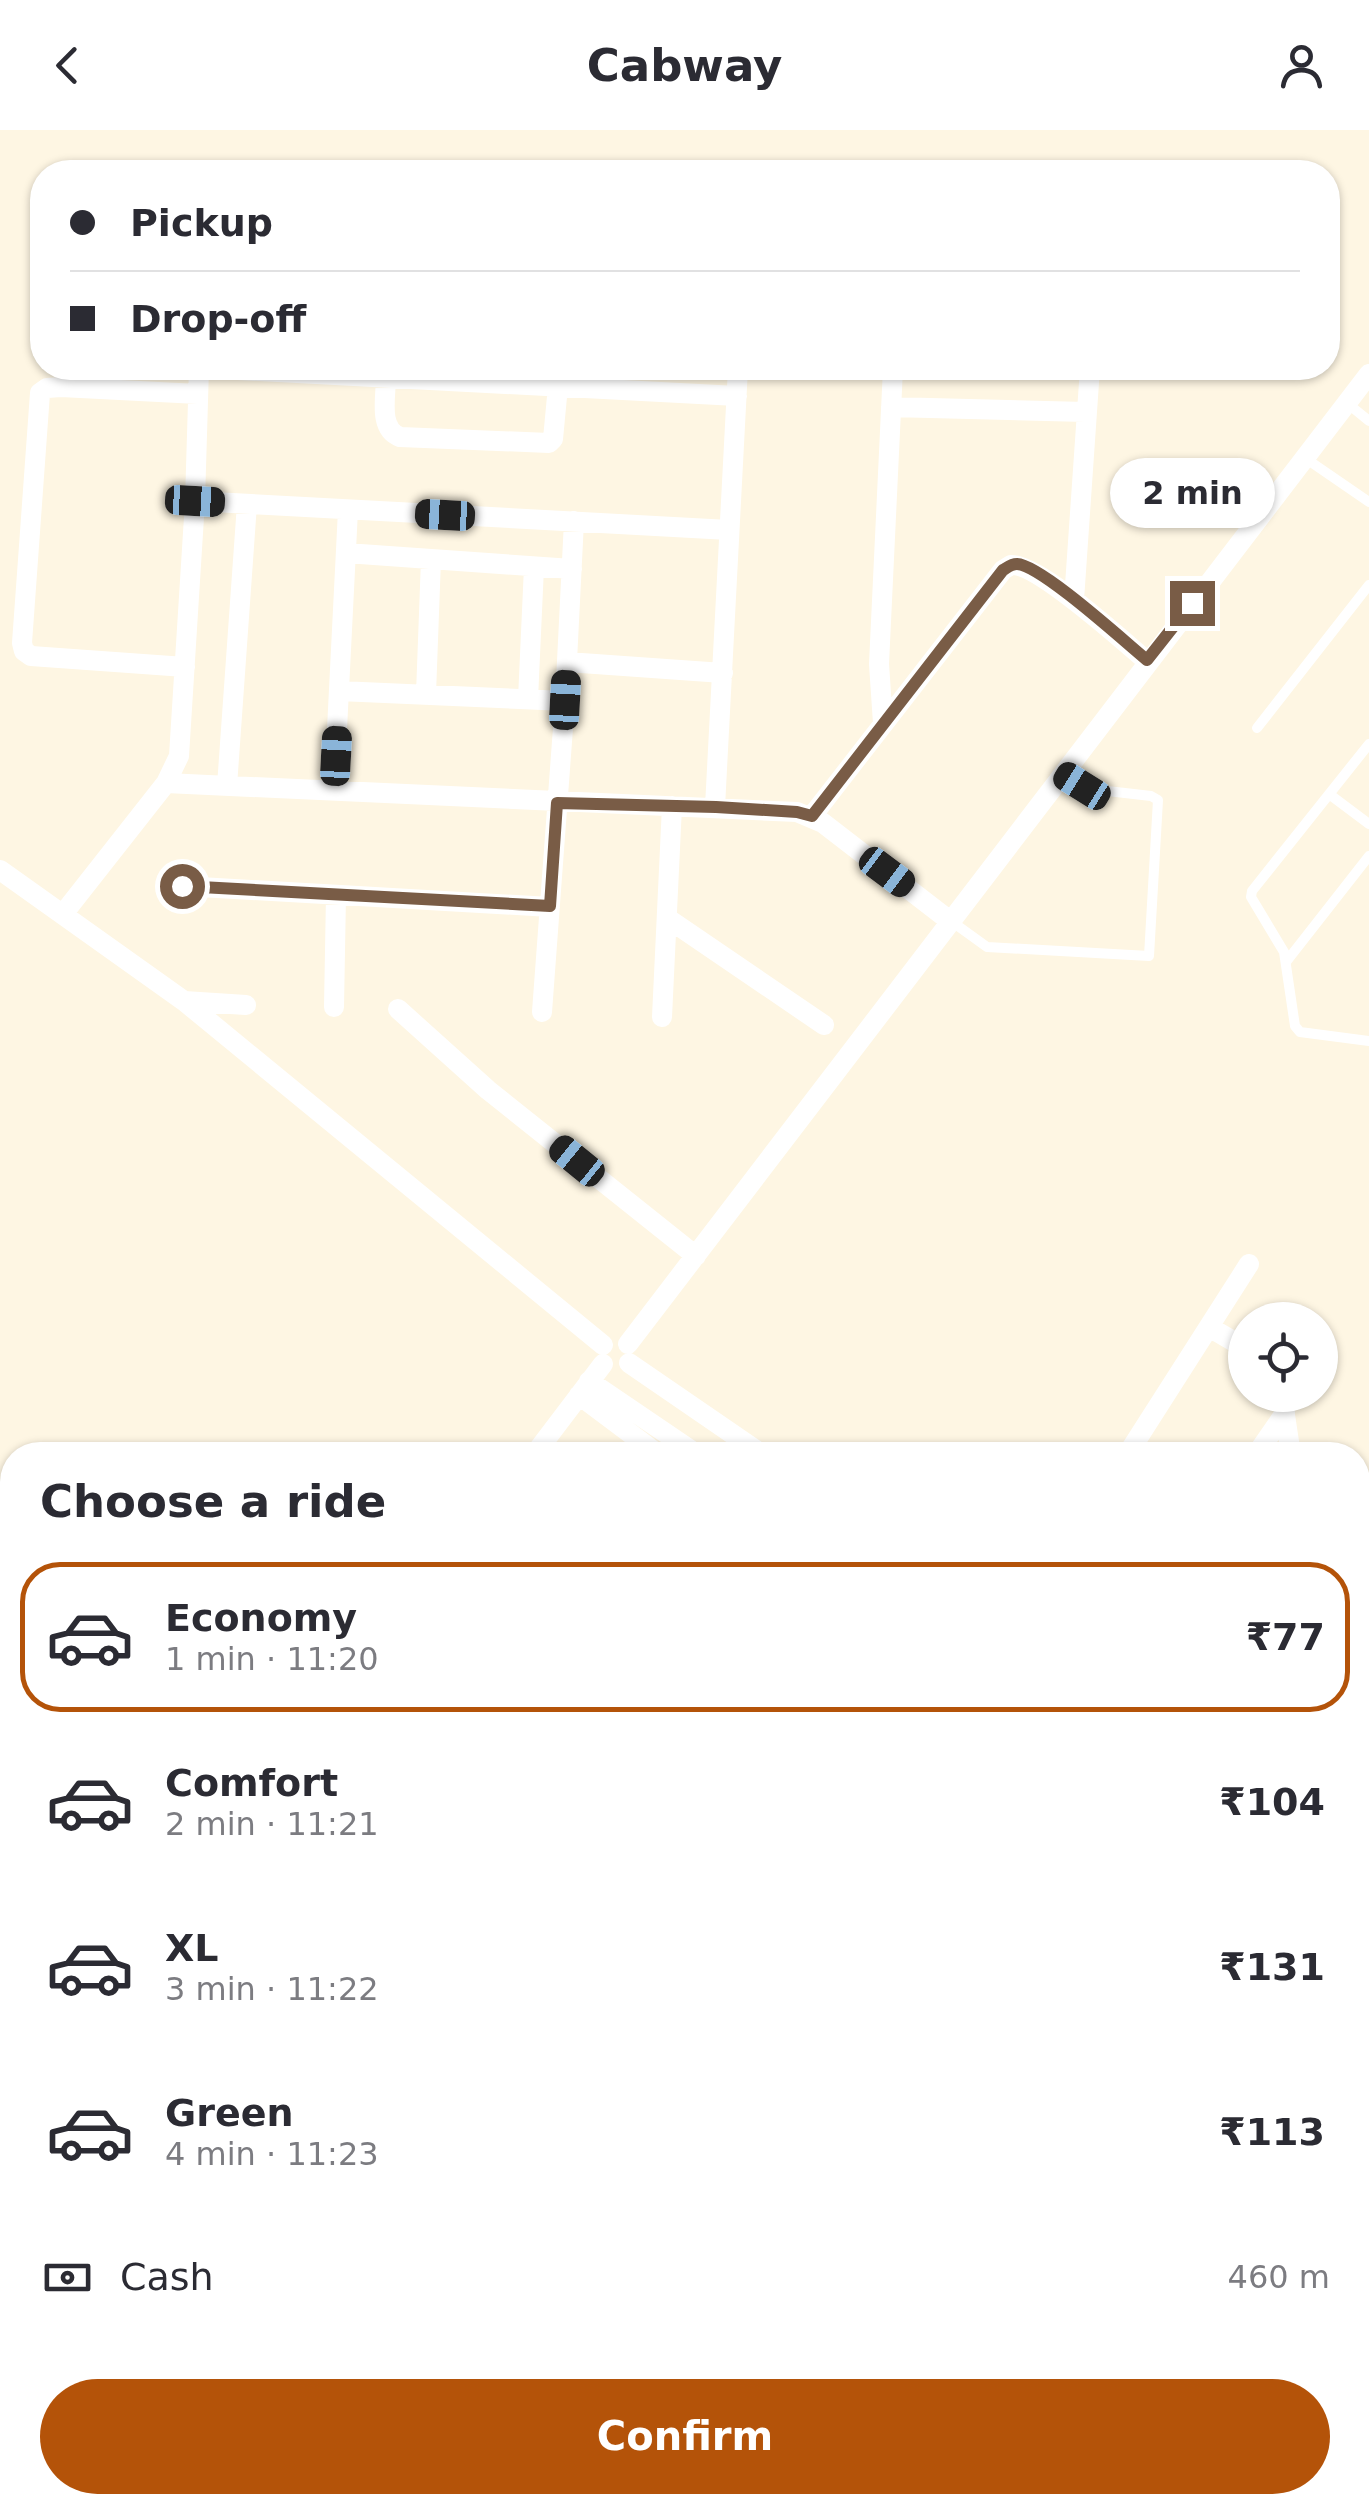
<!DOCTYPE html>
<meta charset="utf-8">
<style>
:root{--surface:#fff;--page:#f2f2f3;--text:#2b2b33;--muted:#7c7c81;--line:#e1e1e2;--accent:#b45309}
body{margin:0;font-family:"DejaVu Sans",sans-serif;background:var(--page);color:var(--text);height:100vh;display:flex;flex-direction:column;font-size:38px;white-space:nowrap}
*{box-sizing:border-box;margin:0}
p{font-size:32px;color:var(--muted)}
.icon{flex:none;width:55px;height:55px;fill:none;stroke:currentColor;stroke-width:2;stroke-linecap:round;stroke-linejoin:round}
.map{position:relative;flex:1;overflow:hidden}
.side{position:absolute;left:0px;top:1312px;width:1370px;height:1072px;display:flex;flex-direction:column;background:var(--surface);border-radius:40px 40px 0 0;box-shadow:0 2px 8px #0004}
.side>*{flex:none}
.hud{position:absolute;left:30px;top:30px;width:1310px;height:220px;border-radius:40px;box-shadow:0 2px 8px #0004;display:grid;align-content:center;height:220px;padding:0 40px;background:var(--surface)}
.controls{position:absolute;left:1228px;top:1172px;display:grid;gap:20px}
.controls a{display:grid;place-items:center;width:110px;height:110px;border-radius:50%;background:var(--surface);box-shadow:0 2px 8px #0004;font-size:50px}
.end{position:absolute;width:45px;height:45px;margin:-22px;border:12px solid #795c46;background:#fff;box-shadow:0 0 0 5px #fff}
.from{border-radius:50%}
.bubble{position:absolute;height:70px;border-radius:35px;background:var(--surface);box-shadow:0 2px 8px #0004;font-size:32px;font-weight:600;line-height:70px;text-align:center}
.car{position:absolute;width:30px;height:60px;margin:-30px -15px;border-radius:12px;box-shadow:0 0 8px 2px #0007;background:linear-gradient(#222 24%,#8ab4d8 0 40%,#222 0 76%,#8ab4d8 0 86%,#222 0)}
.hud b{display:flex;align-items:center;gap:35px;height:95px;font-size:38px}
.hud b+b{border-top:2px solid var(--line)}
.hud i{width:25px;height:25px;background:var(--text)}
ul{padding:0;list-style:none}
li{display:flex;align-items:center;gap:30px;height:150px;margin:0 20px 15px;padding:0 20px;border:5px solid transparent;border-radius:40px}
li div{flex:1}
li b{display:block;font-size:38px}
li em{font-style:normal;font-weight:600}
li.current{border-color:var(--accent)}
li>.icon{width:90px;height:90px;stroke-width:1.5}
h2{padding:0 40px;font-size:45px;line-height:120px}
.pay{display:flex;align-items:center;gap:25px;height:110px;padding:0 40px;font-size:38px}
.pay p{margin-inline-start:auto}
.button{display:flex;gap:20px;margin-top:auto;padding:20px 40px}
.button a{flex:1;height:115px;border-radius:60px;background:var(--accent);color:#fff;font-size:40px;font-weight:600;line-height:115px;text-align:center}
header{display:flex;justify-content:space-between;align-items:center;height:130px;padding:0 40px;background:var(--surface);font-size:45px;font-weight:600}
.map>svg:first-child{display:block}
</style>
<header><svg class="icon" aria-label="back" viewBox="0 0 24 24"><path d="M15 5l-7 7 7 7"/></svg>Cabway<svg class="icon" aria-label="person" viewBox="0 0 24 24"><circle cx="12" cy="8" r="4"/><path d="M4 21q1-7 8-7t8 7"/></svg></header>
<div class="map">
<svg width="1369" height="2383" viewBox="0 0 1369 2383">
<rect width="100%" height="100%" fill="#fef6e3"/>
<g fill="none" stroke-linecap="round" stroke-linejoin="round">
<!-- lane -->
<path stroke="#fff" stroke-width="10" d="M1347,273L1369,291
M1305,328L1369,372
M1257,598L1369,455
M1369,614L1252,761L1251,767L1284,822L1295,896L1300,902L1369,911
M1329,664L1369,694
M951,791L987,817L1149,826L1158,670L1151,666L1090,659L1064,644
M1286,832L1369,726"/>
<!-- street -->
<path stroke="#fff" stroke-width="20" d="M200,238L737,266
M386,247C386,267 378,299 400,307L549,313L553,309L558,256
M891,277L1086,282
M195,371L729,400
M346,423L572,439
M1074,470L1090,238
M567,532L723,543
M185,537L31,526L24,521L22,513L40,263L47,258L61,257L198,264
M339,561L565,571
M426,564L431,429
M528,569L534,437
M883,593L879,534L893,238
M166,653L797,682L823,693L950,791
M227,656L247,374
M334,659L348,380
M715,677L738,238
M812,686L1003,440L1011,435C1038,433 1123,511 1147,531
M0,740L184,871L603,1215
M182,756L550,777
M63,784L166,653L179,626L195,371L199,238
M667,788L824,895
M184,871L246,875
M334,877L336,765
M398,879L488,960L696,1126
M542,882L565,571L574,391
M662,887L672,676
M1209,1197L1245,1218
M628,1214L1369,244
M629,1233L763,1325
M589,1251L698,1325
M579,1265L659,1325
M1282,1265L1291,1325
M534,1325L603,1234
M1127,1325L1249,1134
M1256,1325L1285,1283
M0,1586L12,1587
M1358,1698L1369,1706
M1358,1785L1369,1786
M1358,2218L1369,1976
M1358,2294H1369
M941,2372L1083,2383
M129,2383V2372
M216,2383L217,2372
M297,2383V2372
M375,2383L376,2372
M441,2383V2372
M507,2383L508,2372
M626,2383L627,2372
M687,2383V2372
M779,2383V2372
M867,2383L868,2372
M1154,2383V2372
M1248,2383V2372"/>
</g>
<g fill="none" stroke-linecap="round" stroke-linejoin="round">
<!-- route -->
<path stroke="#795c46" stroke-width="12" d="M182,756L550,776L557,673L716,677L797,682L812,686L1003,440C1008,437 1011,434 1017,434C1041,435 1125,512 1147,530L1192,473"/>
</g>
</svg>
<div class="controls">
<a><svg class="icon" aria-label="locate" viewBox="0 0 24 24"><circle cx="12" cy="12" r="6"/><path d="M12 2v4M12 18v4M2 12h4M18 12h4"/></svg></a>
</div>
<i class="end from" style="left:182px;top:756px"></i>
<i class="end" style="left:1192px;top:473px"></i>
<div class="bubble" style="left:1110px;top:328px;width:165px">2 min</div>
<i class="car" style="left:195px;top:371px;rotate:93deg"></i>
<i class="car" style="left:445px;top:385px;rotate:273deg"></i>
<i class="car" style="left:565px;top:570px;rotate:3deg"></i>
<i class="car" style="left:336px;top:626px;rotate:3deg"></i>
<i class="car" style="left:1082px;top:656px;rotate:302deg"></i>
<i class="car" style="left:887px;top:742px;rotate:127deg"></i>
<i class="car" style="left:577px;top:1031px;rotate:309deg"></i>
<div class="hud">
<b><i class="from"></i>Pickup</b>
<b><i></i>Drop-off</b>
</div>
<section class="side">
<h2>Choose a ride</h2>
<ul>
<li class="current"><svg class="icon" aria-label="car" viewBox="0 0 24 24"><path d="M5 17H2v-5l4-1 3-4h7l3 4 3 1v5h-3M9 17h6M6 11h13"/><circle cx="7" cy="17" r="2"/><circle cx="17" cy="17" r="2"/></svg><div><b>Economy</b><p>1 min · 11:20</p></div><em>₹77</em></li>
<li><svg class="icon" aria-label="car" viewBox="0 0 24 24"><path d="M5 17H2v-5l4-1 3-4h7l3 4 3 1v5h-3M9 17h6M6 11h13"/><circle cx="7" cy="17" r="2"/><circle cx="17" cy="17" r="2"/></svg><div><b>Comfort</b><p>2 min · 11:21</p></div><em>₹104</em></li>
<li><svg class="icon" aria-label="car" viewBox="0 0 24 24"><path d="M5 17H2v-5l4-1 3-4h7l3 4 3 1v5h-3M9 17h6M6 11h13"/><circle cx="7" cy="17" r="2"/><circle cx="17" cy="17" r="2"/></svg><div><b>XL</b><p>3 min · 11:22</p></div><em>₹131</em></li>
<li><svg class="icon" aria-label="car" viewBox="0 0 24 24"><path d="M5 17H2v-5l4-1 3-4h7l3 4 3 1v5h-3M9 17h6M6 11h13"/><circle cx="7" cy="17" r="2"/><circle cx="17" cy="17" r="2"/></svg><div><b>Green</b><p>4 min · 11:23</p></div><em>₹113</em></li>
</ul>
<div class="pay"><svg class="icon" aria-label="cash" viewBox="0 0 24 24"><path d="M3 7h18v10H3z"/><circle cx="12" cy="12" r="2"/></svg>Cash<p>460 m</p></div>
<div class="button"><a>Confirm</a></div>
</section>
</div>
